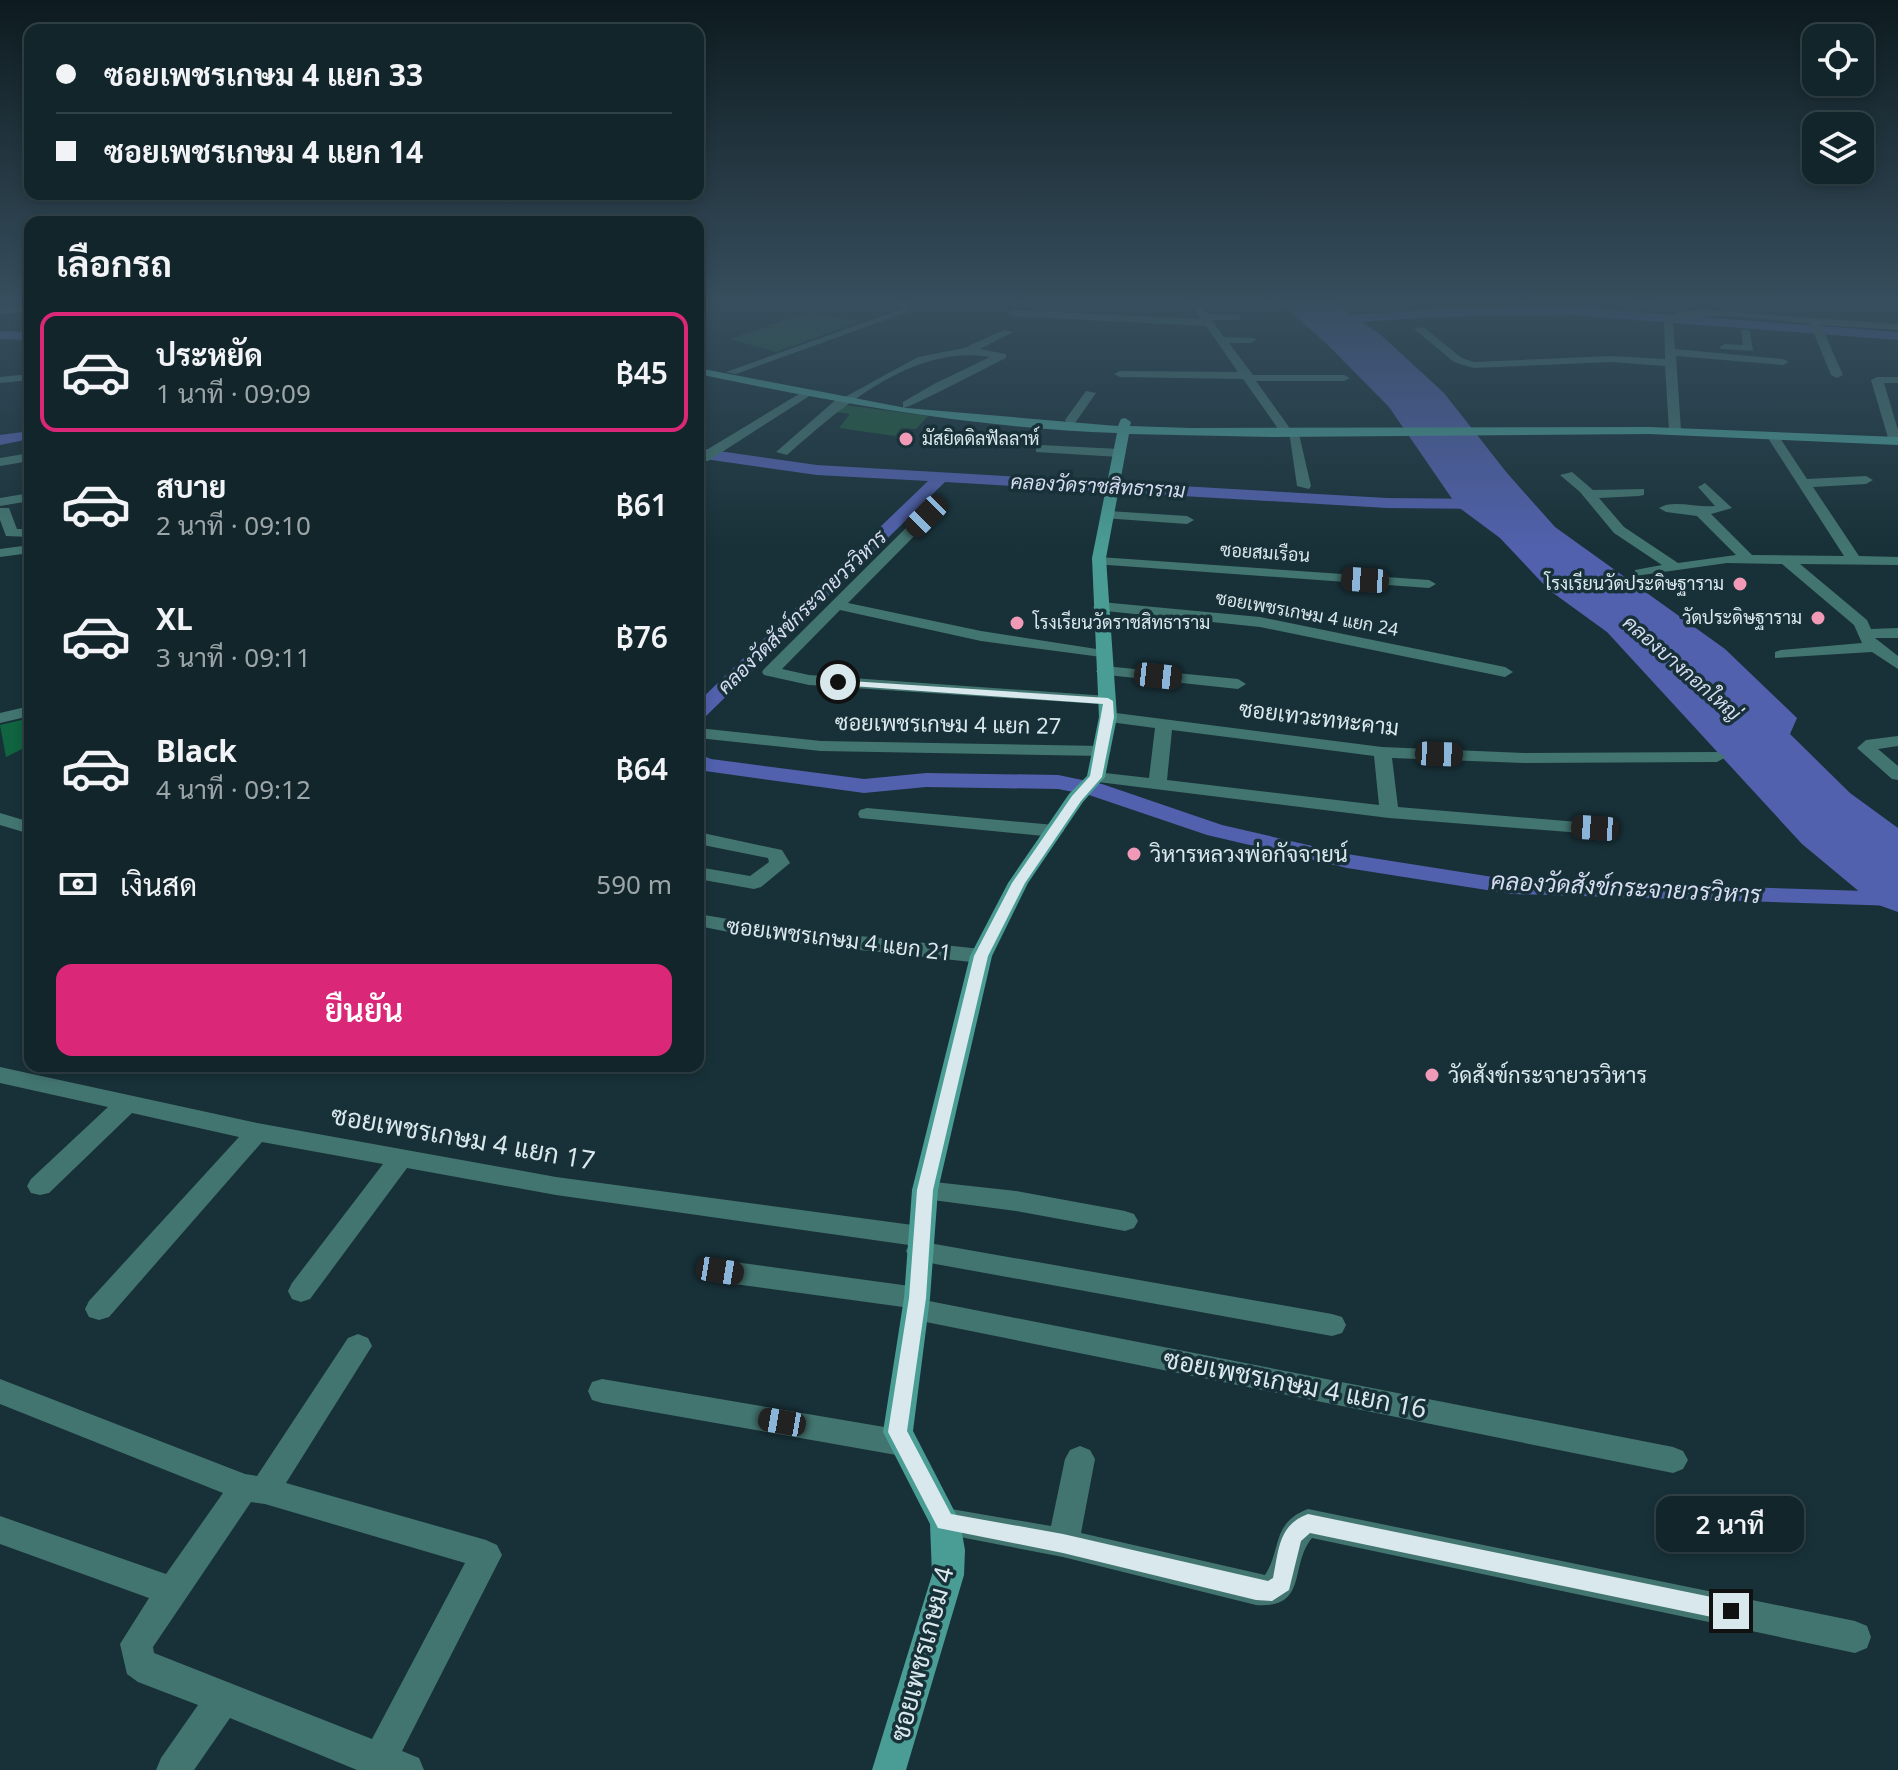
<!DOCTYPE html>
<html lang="th">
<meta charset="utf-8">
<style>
:root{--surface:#12252a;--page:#1b2d32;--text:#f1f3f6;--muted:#9ca5a8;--line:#314247;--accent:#db2777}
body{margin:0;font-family:"Noto Sans",Sarabun,sans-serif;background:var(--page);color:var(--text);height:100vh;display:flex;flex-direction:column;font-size:30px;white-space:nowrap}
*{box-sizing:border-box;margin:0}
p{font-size:26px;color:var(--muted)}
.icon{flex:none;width:44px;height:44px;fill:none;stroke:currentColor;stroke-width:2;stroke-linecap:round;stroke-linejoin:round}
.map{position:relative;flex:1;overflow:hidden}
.sheet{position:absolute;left:24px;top:216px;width:680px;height:856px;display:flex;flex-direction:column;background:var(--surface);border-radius:16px;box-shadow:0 4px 12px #0003,0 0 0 2px var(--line)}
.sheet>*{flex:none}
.guide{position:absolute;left:24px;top:24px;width:680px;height:176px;border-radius:16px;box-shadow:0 4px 12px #0003,0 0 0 2px var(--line);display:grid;align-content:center;height:176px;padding:0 32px;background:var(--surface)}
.tools{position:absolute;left:1802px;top:24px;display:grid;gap:16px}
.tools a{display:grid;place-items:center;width:72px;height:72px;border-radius:16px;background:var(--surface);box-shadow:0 4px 12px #0003,0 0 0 2px var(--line);font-size:40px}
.end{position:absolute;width:36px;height:36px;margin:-18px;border:10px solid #d9e8ec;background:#111;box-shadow:0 0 0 4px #111}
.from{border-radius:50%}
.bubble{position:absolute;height:56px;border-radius:16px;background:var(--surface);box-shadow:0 4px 12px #0003,0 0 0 2px var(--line);font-size:26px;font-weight:600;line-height:56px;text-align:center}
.car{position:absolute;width:24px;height:48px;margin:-24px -12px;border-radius:10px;box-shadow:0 0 6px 2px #0007;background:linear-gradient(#222 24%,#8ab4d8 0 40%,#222 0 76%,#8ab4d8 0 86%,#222 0)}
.guide b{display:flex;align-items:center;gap:28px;height:76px;font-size:30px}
.guide b+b{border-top:2px solid var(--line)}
.guide i{width:20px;height:20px;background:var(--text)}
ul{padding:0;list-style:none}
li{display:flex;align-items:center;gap:24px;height:120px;margin:0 16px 12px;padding:0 16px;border:4px solid transparent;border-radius:16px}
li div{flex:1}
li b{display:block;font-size:30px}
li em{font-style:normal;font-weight:600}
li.on{border-color:var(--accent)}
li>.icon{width:72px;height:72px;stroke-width:1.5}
h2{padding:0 32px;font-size:36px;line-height:96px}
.pay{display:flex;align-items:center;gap:20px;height:88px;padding:0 32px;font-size:30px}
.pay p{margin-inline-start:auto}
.primary-button{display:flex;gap:16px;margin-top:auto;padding:16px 32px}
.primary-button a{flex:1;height:92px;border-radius:16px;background:var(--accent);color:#fff;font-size:32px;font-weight:600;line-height:92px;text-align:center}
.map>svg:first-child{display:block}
</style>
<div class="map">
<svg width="1898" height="1770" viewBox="0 0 1898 1770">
<rect width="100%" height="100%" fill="#183138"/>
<!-- green -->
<path fill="#1f5a3d" d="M808,312L859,322L776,352L730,339L766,327L777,329L768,326Z
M845,405L928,416L916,429L901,428L895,436L839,428L850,414L836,412Z"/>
<!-- forest -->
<path fill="#106440" d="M30,718V745L6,757L0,725Z"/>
<!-- water -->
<path fill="#5161ad" d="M1279,301H1331L1381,335L1444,393L1507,473L1555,527L1725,649L1797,718L1790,734L1850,793L1898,828V912L1873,903L1802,844L1607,632L1549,590L1500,538L1457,506L1389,407L1327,344Z"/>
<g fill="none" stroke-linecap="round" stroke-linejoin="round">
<!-- canal -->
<path fill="#5161ad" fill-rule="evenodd" d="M1571,307L1898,332V340L1571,315L1433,317L1333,324L1327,320L1333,316L1433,309Z
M0,331L30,332V340L0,339Z
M30,431V439L0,445V435Z
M698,448L817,465L1387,498L1489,499L1497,504L1489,509L1387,508L945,482L705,717L698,719V702L928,481L817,475L698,458Z
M698,754L711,759L864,779L926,773L1058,775L1102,784L1222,825L1347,854L1512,880L1898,892V906L1512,894L1347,868L1207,835L1089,795L1058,789L926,787L864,793L705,771L698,770Z"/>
<!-- street -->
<path fill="#437570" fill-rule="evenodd" d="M700,301H715L698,308Z
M1188,301H1198L1207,314L1240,315V319L1236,320H1212L1224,337L1255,338L1256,340L1251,343H1229L1253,375H1344L1350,378L1344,381H1256L1289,427L1283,431L1279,430L1243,379L1120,377L1114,374L1120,371L1238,372L1206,326L1013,316L1008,313L1013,310L1201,319Z
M1629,301H1651L1652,302L1647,305Z
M897,302H905L915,309L736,374L726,372L902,309L896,304Z
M30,305V311L0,314V308Z
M1703,310L1898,324V330L1821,325L1843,375L1837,378L1831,375L1810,324C1777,321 1701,309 1673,322L1675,349L1783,359L1789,362L1783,365L1676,356L1681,430L1675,434L1669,430L1665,366L1611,362L1473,368L1454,362L1414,329L1423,327L1462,358L1474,362L1611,356L1665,359L1664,319L1680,312Z
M1741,329L1750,331L1753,351L1721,349L1720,347L1725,344L1743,345Z
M1004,330L1013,332L980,349L1006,354V358C991,365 910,408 903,408V402L934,384L990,357C912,344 841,408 787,455L776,452L839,397H845L918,357L964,348Z
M30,374V380L0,383V377Z
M1877,377H1898V383H1884L1898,430V444L1889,441L1871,380Z
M804,391L814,393L708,461L698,460V455Z
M1086,391L1096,393L1075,423H1067L1065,420Z
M1289,431L1299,434L1311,486L1309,489L1297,486Z
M1768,432H1776L1807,479L1866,476L1873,480L1866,484L1813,487L1859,556L1898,557V565L1800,564L1867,620L1871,629L1898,628V638H1875L1898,656V669L1872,652L1775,658V652L1781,650L1862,643L1854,625L1782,564L1727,563L1635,576V570L1662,565L1614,533L1580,492L1560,475L1572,472L1593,490L1644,489V495L1639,496L1599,498L1624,527L1678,563L1736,555L1697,516L1666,512L1659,508C1672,499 1698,508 1715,506L1698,487L1705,483L1732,508L1711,514L1752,555L1844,556L1766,435Z
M1040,445L1120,449L1126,453L1120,457L1036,452V446Z
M30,453V461L0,466V458Z
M30,493V501L0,506V498Z
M0,508H9L17,529H30V537L6,536L0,520Z
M1108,511L1187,516L1194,520L1187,524L1103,518L1101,515Z
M926,512L933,516L931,519L848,603L981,631L1103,650L1109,652V658L981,641L840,610L782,669L809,675L1108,696L1114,697L1116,701L1114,705L809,685L764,675L762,672L764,669L921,513Z
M30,545V553L0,557V549Z
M1099,557L1429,580L1436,584L1429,588L1094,564L1092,561Z
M1101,602L1260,617L1505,667L1513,672L1505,677L1260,627L1096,610L1093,607Z
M1104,666L1238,679L1246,684L1238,689L1098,674L1096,671Z
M30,706V716L0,723V713Z
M1108,712L1382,747L1524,753L1717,752L1726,757L1717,762L1524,763L1392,758L1398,807L1602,824L1605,828L1595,834L1389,818L1090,781L1087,777L1096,772L1149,778L1155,728L1102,721L1099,717L1102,713ZM1172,730L1374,756L1379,805L1167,780Z
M698,728L821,741L1102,746L1111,751L1102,756L821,751L698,738Z
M1898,736V746L1878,749L1898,766V780L1892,779L1857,748L1866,740Z
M867,808L1054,825L1064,831L1054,837L860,818L858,814L860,810Z
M0,813L30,822V834L0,825Z
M698,832L782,850L790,863L761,887L754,889L698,879V867L750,876L769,862L768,858L698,844Z
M698,914L776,927L981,949L992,956L981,963L776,941L698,926Z
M0,1067L257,1123L556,1177L920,1226L929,1229L933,1236L929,1243L1332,1314L1342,1317L1346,1325L1342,1333L1332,1336L919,1261L910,1258L906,1251L909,1245L556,1195L407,1168L310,1299L301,1302L292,1299L288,1291L292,1283L383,1164L262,1142L109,1317L99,1320L89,1317L85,1309L89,1301L239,1137L132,1113L49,1193L40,1195L31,1193L27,1186L31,1179L108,1107L0,1083Z
M925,1181L1016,1191L1125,1211L1134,1214L1138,1221L1134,1228L1125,1231L1016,1211L925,1199L916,1197L912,1190L916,1183Z
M720,1260L917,1287L927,1290L929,1301L1673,1447L1683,1451L1688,1460L1683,1469L1673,1473L916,1320L906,1317L903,1307L720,1282L711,1278L707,1271L711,1264Z
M358,1334L368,1338L372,1346L286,1483L486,1540L497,1545L502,1555L402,1751L419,1758L424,1770H357L230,1718L194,1770H156L161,1758L198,1705L138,1682L127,1674L120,1644L149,1598L0,1544V1516L166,1574L223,1493L0,1404V1379L245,1474L257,1476L348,1338ZM251,1502L265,1504L465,1563L372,1739L154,1653L153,1647Z
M602,1379L902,1430L912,1434L917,1443L912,1452L902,1456L602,1403L592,1400L588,1391L592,1382Z
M1080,1446L1090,1450L1095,1459L1081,1533L1265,1575C1282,1549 1271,1523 1308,1509L1855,1621L1867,1626L1871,1637L1867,1648L1855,1653L1312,1538C1289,1565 1309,1609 1256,1605L1063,1557L934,1532L930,1522L934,1512L945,1508L1051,1526L1065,1459L1070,1450Z"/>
<!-- secondary -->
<path fill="#499d95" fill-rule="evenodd" d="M698,368L906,408L1105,425L1118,426L1121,419L1125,418L1131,422L1130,426L1190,428L1649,427L1898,437V445L1649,434L1274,437L1129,434L1106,558L1117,717L1105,777L1083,802L1028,883L992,956L938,1190L930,1298L913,1431L960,1522L965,1550L964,1575L906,1770H872L932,1575L930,1524L883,1432L904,1298L912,1190L970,956L1008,883L1069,794L1087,776L1099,717L1092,558L1117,433C974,428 837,403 698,374Z"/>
</g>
<!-- sky -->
<linearGradient id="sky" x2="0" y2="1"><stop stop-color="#0d1b1f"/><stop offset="0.55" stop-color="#374e5e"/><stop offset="1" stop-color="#374e5e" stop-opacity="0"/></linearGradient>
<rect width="1898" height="549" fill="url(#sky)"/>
<!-- route -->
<path fill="#d9e8ec" d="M835,680L1108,698L1113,701L1114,717L1102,777L1081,801L1025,883L988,956L933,1190L926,1298L907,1431L951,1514L1063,1534L1268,1581L1273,1578C1279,1550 1278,1525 1308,1514L1731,1601L1739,1604L1742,1611L1739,1618L1731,1621L1310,1533L1301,1541L1289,1590L1272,1601L1256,1600L1063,1553L938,1528L888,1432L909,1298L917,1190L974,956L1012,883L1072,796L1090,776L1103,704L838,685L835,684Z"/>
<!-- markers -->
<g fill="#f09ab7" stroke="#183138" stroke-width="3">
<circle cx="906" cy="439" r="8"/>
<circle cx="1740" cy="584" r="8"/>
<circle cx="1818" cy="618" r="8"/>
<circle cx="1017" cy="623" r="8"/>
<circle cx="1134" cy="854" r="8"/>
<circle cx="1432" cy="1075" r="8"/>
</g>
<g text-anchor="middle" stroke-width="7" stroke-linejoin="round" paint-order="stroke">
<!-- far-poi labels -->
<g font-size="18" fill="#d9e8ec" stroke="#183138" text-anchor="start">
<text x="922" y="445">มัสยิดดิลฟัลลาห์</text>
<text x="1724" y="590" text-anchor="end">โรงเรียนวัดประดิษฐาราม</text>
<text x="1802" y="624" text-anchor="end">วัดประดิษฐาราม</text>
<text x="1033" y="629">โรงเรียนวัดราชสิทธาราม</text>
</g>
<!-- far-street labels -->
<g font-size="18" fill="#d9e8ec" stroke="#183138">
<text transform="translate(1265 553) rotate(4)" y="6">ซอยสมเรือน</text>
<text transform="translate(1307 614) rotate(10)" y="6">ซอยเพชรเกษม 4 แยก 24</text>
</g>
<!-- far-water labels -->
<g font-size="20" font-style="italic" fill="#d6dcf2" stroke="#183138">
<text transform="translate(1098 486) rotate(3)" y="7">คลองวัดราชสิทธาราม</text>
<text transform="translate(802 612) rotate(-44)" y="7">คลองวัดสังข์กระจายวรวิหาร</text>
<text transform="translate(1682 668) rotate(41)" y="7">คลองบางกอกใหญ่</text>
</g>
<!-- street labels -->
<g font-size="22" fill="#d9e8ec" stroke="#183138">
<text transform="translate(1319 718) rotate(7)" y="8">ซอยเทวะทหะคาม</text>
<text transform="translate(948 724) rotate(1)" y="8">ซอยเพชรเกษม 4 แยก 27</text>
<text transform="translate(839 939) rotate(7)" y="8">ซอยเพชรเกษม 4 แยก 21</text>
</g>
<!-- poi labels -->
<g font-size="22" fill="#d9e8ec" stroke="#183138" text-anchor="start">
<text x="1150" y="862">วิหารหลวงพ่อกัจจายน์</text>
<text x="1448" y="1083">วัดสังข์กระจายวรวิหาร</text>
</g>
<!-- water labels -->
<g font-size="24" font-style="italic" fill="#d6dcf2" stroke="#183138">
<text transform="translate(1626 888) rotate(3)" y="8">คลองวัดสังข์กระจายวรวิหาร</text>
</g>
<!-- near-street labels -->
<g font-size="26" fill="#d9e8ec" stroke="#183138">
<text transform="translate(463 1138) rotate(10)" y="9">ซอยเพชรเกษม 4 แยก 17</text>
<text transform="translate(1295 1384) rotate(11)" y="9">ซอยเพชรเกษม 4 แยก 16</text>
<text transform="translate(922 1654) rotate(-75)" y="9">ซอยเพชรเกษม 4</text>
</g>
</g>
</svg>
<div class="tools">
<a><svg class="icon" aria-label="locate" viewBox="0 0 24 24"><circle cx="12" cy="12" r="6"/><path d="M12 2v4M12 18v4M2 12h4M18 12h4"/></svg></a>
<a><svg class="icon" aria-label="layers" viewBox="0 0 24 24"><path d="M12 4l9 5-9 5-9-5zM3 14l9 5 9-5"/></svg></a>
</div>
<i class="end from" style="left:838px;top:682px"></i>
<i class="end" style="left:1731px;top:1611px"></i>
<div class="bubble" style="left:1656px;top:1496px;width:148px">2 นาที</div>
<i class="car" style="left:926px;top:516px;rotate:225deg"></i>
<i class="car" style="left:1365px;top:580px;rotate:274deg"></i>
<i class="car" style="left:1158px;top:676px;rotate:96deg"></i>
<i class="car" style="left:1439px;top:754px;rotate:92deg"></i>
<i class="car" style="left:1595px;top:828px;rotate:274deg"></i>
<i class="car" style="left:720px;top:1271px;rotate:99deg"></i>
<i class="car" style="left:782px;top:1422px;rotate:280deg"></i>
<div class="guide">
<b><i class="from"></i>ซอยเพชรเกษม 4 แยก 33</b>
<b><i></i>ซอยเพชรเกษม 4 แยก 14</b>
</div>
<section class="sheet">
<h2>เลือกรถ</h2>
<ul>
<li class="on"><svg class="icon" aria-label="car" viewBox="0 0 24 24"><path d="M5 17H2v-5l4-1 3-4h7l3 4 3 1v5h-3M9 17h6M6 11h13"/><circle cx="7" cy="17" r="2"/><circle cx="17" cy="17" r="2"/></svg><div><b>ประหยัด</b><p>1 นาที · 09:09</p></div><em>฿45</em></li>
<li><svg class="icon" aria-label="car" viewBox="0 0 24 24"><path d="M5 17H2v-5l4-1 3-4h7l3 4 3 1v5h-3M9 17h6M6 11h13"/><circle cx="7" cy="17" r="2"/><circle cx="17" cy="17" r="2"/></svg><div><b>สบาย</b><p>2 นาที · 09:10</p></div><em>฿61</em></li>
<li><svg class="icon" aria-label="car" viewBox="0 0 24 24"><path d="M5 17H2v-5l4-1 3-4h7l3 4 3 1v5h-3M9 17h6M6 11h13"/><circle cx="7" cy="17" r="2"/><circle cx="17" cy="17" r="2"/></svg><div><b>XL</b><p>3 นาที · 09:11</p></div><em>฿76</em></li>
<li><svg class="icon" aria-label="car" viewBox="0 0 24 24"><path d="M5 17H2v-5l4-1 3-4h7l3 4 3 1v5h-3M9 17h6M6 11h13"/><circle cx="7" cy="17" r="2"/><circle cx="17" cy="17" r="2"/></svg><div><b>Black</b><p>4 นาที · 09:12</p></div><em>฿64</em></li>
</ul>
<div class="pay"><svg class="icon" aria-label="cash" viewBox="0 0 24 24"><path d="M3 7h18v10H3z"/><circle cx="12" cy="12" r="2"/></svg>เงินสด<p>590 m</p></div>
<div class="primary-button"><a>ยืนยัน</a></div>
</section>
</div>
